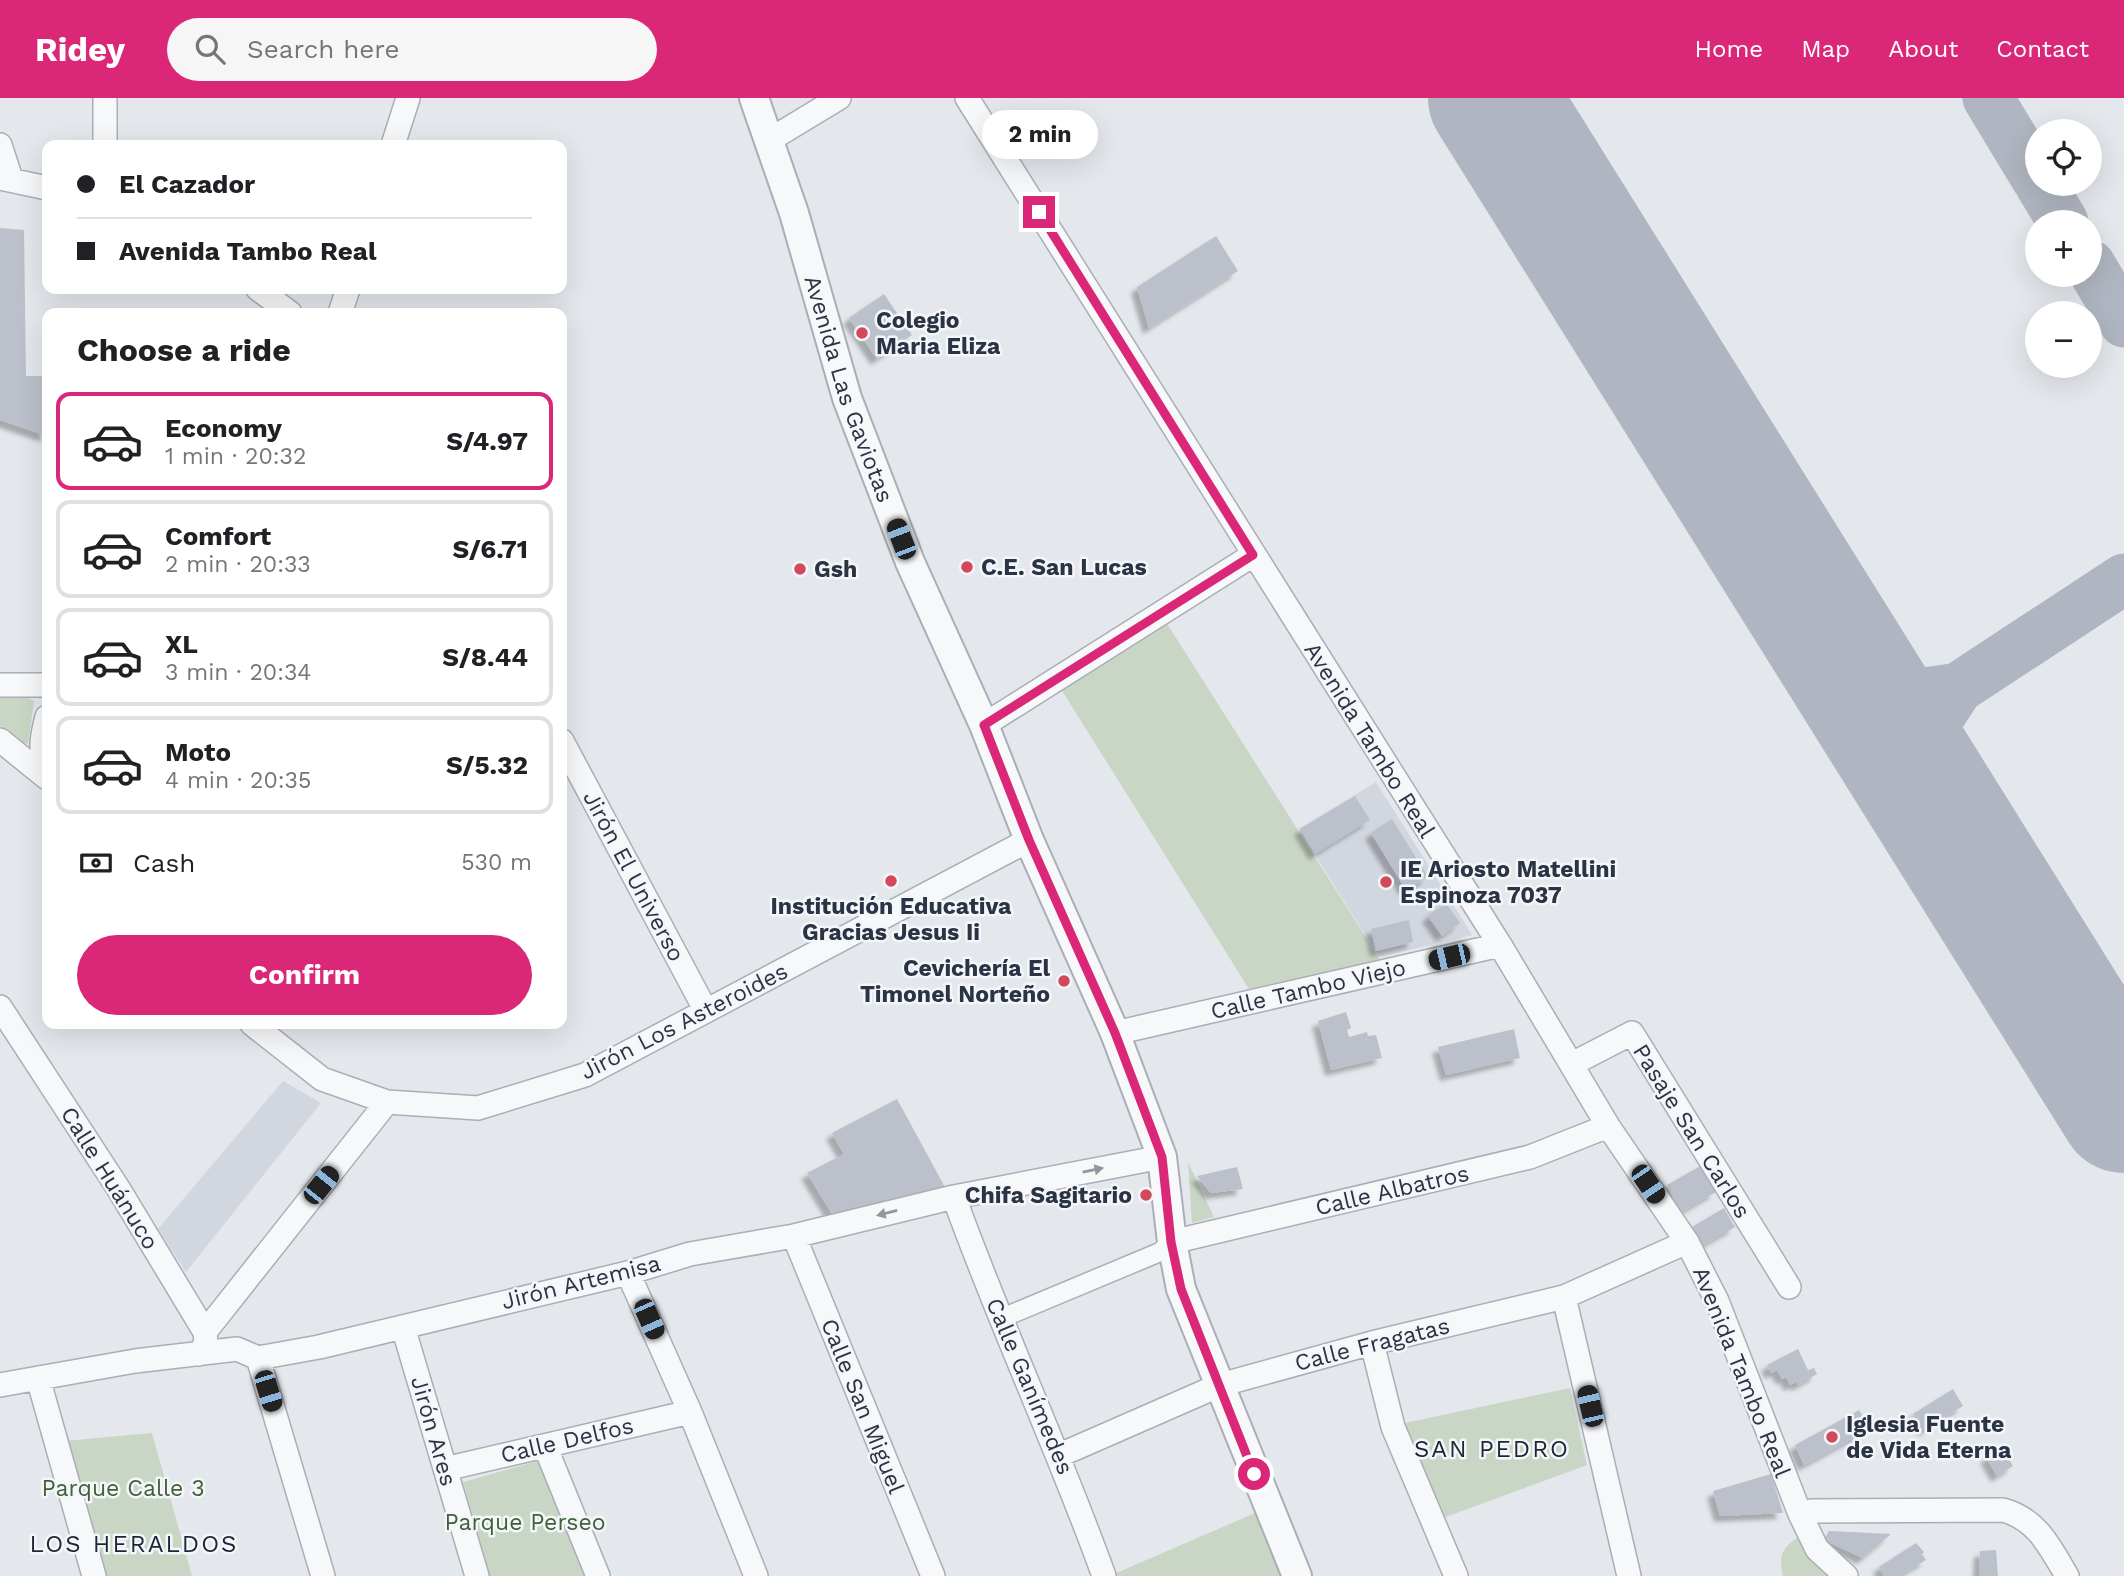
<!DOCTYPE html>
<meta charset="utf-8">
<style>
:root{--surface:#fff;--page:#f6f6f6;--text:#202124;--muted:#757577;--line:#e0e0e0;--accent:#db2777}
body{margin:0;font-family:"Work Sans",sans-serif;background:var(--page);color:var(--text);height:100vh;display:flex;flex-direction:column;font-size:26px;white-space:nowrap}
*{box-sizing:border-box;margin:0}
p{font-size:23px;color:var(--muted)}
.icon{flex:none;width:38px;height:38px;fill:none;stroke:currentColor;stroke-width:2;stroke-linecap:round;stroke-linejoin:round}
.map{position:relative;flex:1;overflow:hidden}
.side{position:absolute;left:42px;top:210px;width:525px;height:721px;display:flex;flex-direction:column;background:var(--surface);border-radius:14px;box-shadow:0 7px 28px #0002}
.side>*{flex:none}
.top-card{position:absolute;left:42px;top:42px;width:525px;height:154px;border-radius:14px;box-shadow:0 7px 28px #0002;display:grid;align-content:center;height:154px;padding:0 35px;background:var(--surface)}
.controls{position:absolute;left:2025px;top:21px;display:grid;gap:14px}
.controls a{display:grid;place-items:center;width:77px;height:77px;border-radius:50%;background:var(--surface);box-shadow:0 7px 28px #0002;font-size:35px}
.end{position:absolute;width:32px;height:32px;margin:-16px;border:9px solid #db2777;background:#fff;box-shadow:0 0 0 4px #fff}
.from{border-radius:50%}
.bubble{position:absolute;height:49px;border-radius:24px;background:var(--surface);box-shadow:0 7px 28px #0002;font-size:23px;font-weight:700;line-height:49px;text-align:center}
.car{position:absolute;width:21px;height:42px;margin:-21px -10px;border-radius:9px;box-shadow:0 0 5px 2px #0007;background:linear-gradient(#222 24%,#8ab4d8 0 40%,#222 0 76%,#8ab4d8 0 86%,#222 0)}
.top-card b{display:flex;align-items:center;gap:24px;height:66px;font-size:26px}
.top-card b+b{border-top:2px solid var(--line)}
.top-card i{width:18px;height:18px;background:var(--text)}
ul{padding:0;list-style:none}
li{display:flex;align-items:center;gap:21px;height:98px;margin:0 14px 10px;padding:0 21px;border:4px solid var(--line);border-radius:14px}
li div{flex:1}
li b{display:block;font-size:26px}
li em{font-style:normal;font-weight:700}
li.active{border-color:var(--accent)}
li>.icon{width:63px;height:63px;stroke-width:1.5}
h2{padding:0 35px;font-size:32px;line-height:84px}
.pay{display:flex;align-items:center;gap:18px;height:77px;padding:0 35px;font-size:26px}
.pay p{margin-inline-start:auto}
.button{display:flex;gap:14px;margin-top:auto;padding:14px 35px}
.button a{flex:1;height:80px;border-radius:42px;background:var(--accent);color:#fff;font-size:28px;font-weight:700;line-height:80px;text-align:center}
header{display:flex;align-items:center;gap:42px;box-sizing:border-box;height:98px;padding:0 35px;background:var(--accent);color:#fff}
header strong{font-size:33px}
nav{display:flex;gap:38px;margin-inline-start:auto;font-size:24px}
.search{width:490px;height:63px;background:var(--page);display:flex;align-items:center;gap:18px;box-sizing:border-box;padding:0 24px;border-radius:38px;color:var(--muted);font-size:26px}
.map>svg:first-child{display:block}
</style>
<header>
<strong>Ridey</strong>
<div class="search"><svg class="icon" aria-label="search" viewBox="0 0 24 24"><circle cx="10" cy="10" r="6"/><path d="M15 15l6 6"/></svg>Search here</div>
<nav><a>Home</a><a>Map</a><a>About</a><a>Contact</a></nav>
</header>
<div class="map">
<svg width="2124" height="1478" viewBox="0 0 2124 1478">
<defs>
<filter id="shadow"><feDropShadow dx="-6" dy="6" stdDeviation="2" flood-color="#0004"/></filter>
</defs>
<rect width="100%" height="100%" fill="#e4e7ec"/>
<!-- built -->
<path fill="#d2d6de" d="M1376,684L1472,837L1379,859L1299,731Z
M283,983L321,1005L186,1174L158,1131Z"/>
<!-- green -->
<path fill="#c9d6c5" d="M1164,521L1381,863L1249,891L1059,588Z
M0,599L29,600L34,603L28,645L23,646L0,628Z
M1188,1064L1214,1119L1192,1125Z
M1570,1290L1587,1367L1443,1420L1405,1325Z
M152,1335L192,1478H103L65,1343Z
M552,1359L597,1478H490L463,1384Z
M1262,1412L1290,1478H1115L1114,1476Z
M1800,1438L1805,1457L1832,1478H1783C1778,1458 1782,1449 1800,1438Z"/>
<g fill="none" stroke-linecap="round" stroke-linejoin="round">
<!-- taxiway -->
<path stroke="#b0b6c1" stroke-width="51" d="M1988,0L2037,81
M2040,86L2063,124
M2090,167L2124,224
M1844,560C1889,595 1901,600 1958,590
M1922,685V665L1933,628L1958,590L2124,481"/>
<!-- runway -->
<path stroke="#b0b6c1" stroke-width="130" d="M1493,0L2124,1010"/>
</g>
<!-- building -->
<path fill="#bbc0ca" filter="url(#shadow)" d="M0,130L24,132L26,278H47V338L0,322Z
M1216,138L1238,173L1149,230L1137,189Z
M884,196L912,237L877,261L849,220Z
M1355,698L1370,722L1315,756L1300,731Z
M1392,721L1428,779L1406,792L1371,735Z
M1446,805L1460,825L1442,838L1428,818Z
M1409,822L1413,844L1376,853L1371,831Z
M1346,914L1351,930L1347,932L1349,939L1367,934L1368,938L1376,937L1382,960L1331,972L1318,923Z
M1514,931L1520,960L1446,977L1438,949Z
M897,1001L946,1091L832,1116L807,1075L844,1056L832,1035Z
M1702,1067L1716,1094L1681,1114L1667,1087Z
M1237,1069L1243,1091L1211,1095L1197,1078Z
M1724,1110L1735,1129L1703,1147L1692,1129Z
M1798,1251L1808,1272L1814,1270L1817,1276L1798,1287L1796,1284L1790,1287L1786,1279L1782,1281L1777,1272L1771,1275L1767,1267Z
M1953,1291L1963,1308L1924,1332L1913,1316Z
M1859,1312L1870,1331L1804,1367L1795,1347Z
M2002,1350L2013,1368L1997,1378L1986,1359Z
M1771,1376L1783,1415L1720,1418L1713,1393Z
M1829,1433L1891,1436L1863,1460L1824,1442Z
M1916,1445L1924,1454L1922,1456L1926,1462L1899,1478H1884L1879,1469Z
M1996,1452L1998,1478H1979L1980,1453Z"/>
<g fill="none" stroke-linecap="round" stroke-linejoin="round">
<defs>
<path id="pedestrian" d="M1002,1220L1160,1154L1172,1144"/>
<path id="minor" d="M105,0V47
M967,0L1500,847L1608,1028L1687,1144L1717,1203L1800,1416L1817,1451L1846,1478
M768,43L839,0
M0,47L11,81
M393,47L408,0
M0,80L47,90
M258,191L290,215
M340,215L348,191
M0,587H47
M47,619C43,634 38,654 47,667
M984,627L1253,457
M0,642L47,680
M562,643L706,913
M0,909L118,1090L205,1234L206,1245L199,1256
M252,926L322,981L387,1004L478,1010L585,977L1029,742
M1115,935L1500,847
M1572,966L1632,935L1789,1189
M954,1099C1000,1227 1058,1350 1104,1478
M794,1138L933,1478
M1172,1144L1530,1059L1608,1028
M628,1175L690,1314L756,1478
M1564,1199L1629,1478
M403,1229L477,1478
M205,1234L387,1004
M1372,1245L1393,1329L1456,1478
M258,1260L323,1478
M38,1280L94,1478
M0,1287L135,1263L237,1251L258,1260L319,1249L628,1175L690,1156L794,1138L954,1099L1162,1059
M545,1348L598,1478
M1060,1357L1220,1287L1372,1245L1564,1199L1687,1144
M445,1371L690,1314
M1800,1416L1811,1413L2003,1412C2037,1421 2050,1449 2067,1478"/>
<g id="tertiary">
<path id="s1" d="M754,0L794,115L847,300L910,464L984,627L1029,742L1115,935L1162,1059L1172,1144L1181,1191L1297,1478"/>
</g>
</defs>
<!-- pedestrian casing -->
<use href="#pedestrian" stroke="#a9aeb7" stroke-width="21"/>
<!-- minor casing -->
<use href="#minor" stroke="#a9aeb7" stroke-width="26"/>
<!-- tertiary casing -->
<use href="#tertiary" stroke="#a9aeb7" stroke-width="32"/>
<!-- pedestrian -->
<use href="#pedestrian" stroke="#f7f8fa" stroke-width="18"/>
<!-- minor -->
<use href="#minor" stroke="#f7f8fa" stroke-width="23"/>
<!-- tertiary -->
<use href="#tertiary" stroke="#f7f8fa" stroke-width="28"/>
</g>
<!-- one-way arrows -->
<defs><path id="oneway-solid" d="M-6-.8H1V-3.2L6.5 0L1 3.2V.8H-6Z" transform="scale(1.75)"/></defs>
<g fill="#9196a0">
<use href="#oneway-solid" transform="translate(1093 1072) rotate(-11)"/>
<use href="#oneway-solid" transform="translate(887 1115) rotate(166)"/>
</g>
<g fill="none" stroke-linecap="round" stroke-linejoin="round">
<!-- route -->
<path stroke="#db2777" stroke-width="9" d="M1039,114L1253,457L984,627L1029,742L1115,935L1162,1059L1171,1144L1181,1191L1254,1376"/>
</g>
<!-- markers -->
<g fill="#d1495b" stroke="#f4f6f9" stroke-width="2.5">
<circle cx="862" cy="235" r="7"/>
<circle cx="967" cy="469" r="7"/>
<circle cx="800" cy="471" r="7"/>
<circle cx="891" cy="783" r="7"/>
<circle cx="1386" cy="784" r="7"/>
<circle cx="1064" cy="883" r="7"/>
<circle cx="1146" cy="1097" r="7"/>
<circle cx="1832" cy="1339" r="7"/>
</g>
<g text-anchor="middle" stroke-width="5" stroke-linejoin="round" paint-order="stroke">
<!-- poi labels -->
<g font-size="23" font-weight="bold" fill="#2b3445" stroke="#f4f6f9" text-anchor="start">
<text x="876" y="230">Colegio<tspan x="876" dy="26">Maria Eliza</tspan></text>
<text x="981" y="477">C.E. San Lucas</text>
<text x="814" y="479">Gsh</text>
<text x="1400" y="779">IE Ariosto Matellini<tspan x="1400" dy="26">Espinoza 7037</tspan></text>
<text x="891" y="816" text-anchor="middle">Institución Educativa<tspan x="891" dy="26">Gracias Jesus Ii</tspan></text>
<text x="1050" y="878" text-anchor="end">Cevichería El<tspan x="1050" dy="26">Timonel Norteño</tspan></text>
<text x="1132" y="1105" text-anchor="end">Chifa Sagitario</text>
<text x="1846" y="1334">Iglesia Fuente<tspan x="1846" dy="26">de Vida Eterna</tspan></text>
</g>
<!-- street labels -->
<g font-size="23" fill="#2b3445" stroke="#f4f6f9">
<text dy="8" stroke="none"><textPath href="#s1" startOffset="306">Avenida Las Gaviotas</textPath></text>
<text transform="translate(1370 642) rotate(58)" y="8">Avenida Tambo Real</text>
<text transform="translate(634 778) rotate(62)" y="8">Jirón El Universo</text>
<text transform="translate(1308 891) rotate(-13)" y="8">Calle Tambo Viejo</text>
<text transform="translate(684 923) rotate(-27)" y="8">Jirón Los Asteroides</text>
<text transform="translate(1692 1033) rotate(58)" y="8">Pasaje San Carlos</text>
<text transform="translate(110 1080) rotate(58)" y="8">Calle Huánuco</text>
<text transform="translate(1392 1092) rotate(-13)" y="8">Calle Albatros</text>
<text transform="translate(581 1184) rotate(-14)" y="8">Jirón Artemisa</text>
<text transform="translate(1372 1246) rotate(-14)" y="8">Calle Fragatas</text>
<text transform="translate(1742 1274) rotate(68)" y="8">Avenida Tambo Real</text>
<text transform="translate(1030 1288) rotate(67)" y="8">Calle Ganímedes</text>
<text transform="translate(863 1308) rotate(68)" y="8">Calle San Miguel</text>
<text transform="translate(434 1333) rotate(74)" y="8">Jirón Ares</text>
<text transform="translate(567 1342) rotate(-13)" y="8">Calle Delfos</text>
</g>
<!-- park labels -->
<g font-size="23" fill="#3f6138" stroke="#f4f6f9">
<text x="123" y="1398">Parque Calle 3</text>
<text x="525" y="1432">Parque Perseo</text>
</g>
<!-- neighbourhood labels -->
<g font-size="24" letter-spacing="2" fill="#1d2536" stroke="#f4f6f9">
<text x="1492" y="1359">SAN PEDRO</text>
<text x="134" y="1454">LOS HERALDOS</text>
</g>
</g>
</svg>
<div class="controls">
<a><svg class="icon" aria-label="locate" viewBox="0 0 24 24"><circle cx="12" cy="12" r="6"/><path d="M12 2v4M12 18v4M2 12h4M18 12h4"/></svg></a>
<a>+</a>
<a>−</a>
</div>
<i class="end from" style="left:1254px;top:1376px"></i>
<i class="end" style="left:1039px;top:114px"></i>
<div class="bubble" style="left:982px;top:12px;width:116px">2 min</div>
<i class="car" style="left:901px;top:441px;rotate:339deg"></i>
<i class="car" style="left:1449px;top:859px;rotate:257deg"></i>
<i class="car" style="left:1648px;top:1086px;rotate:146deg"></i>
<i class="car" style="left:321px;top:1087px;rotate:39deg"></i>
<i class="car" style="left:649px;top:1221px;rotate:156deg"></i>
<i class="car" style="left:268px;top:1293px;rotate:163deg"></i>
<i class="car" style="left:1590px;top:1308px;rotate:347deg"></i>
<div class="top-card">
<b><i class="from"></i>El Cazador</b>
<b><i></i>Avenida Tambo Real</b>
</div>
<section class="side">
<h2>Choose a ride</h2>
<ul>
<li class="active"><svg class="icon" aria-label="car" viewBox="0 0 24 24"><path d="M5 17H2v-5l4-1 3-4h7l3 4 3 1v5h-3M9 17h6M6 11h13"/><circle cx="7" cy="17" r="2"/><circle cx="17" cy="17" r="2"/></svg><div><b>Economy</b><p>1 min · 20:32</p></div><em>S/4.97</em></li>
<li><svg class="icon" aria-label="car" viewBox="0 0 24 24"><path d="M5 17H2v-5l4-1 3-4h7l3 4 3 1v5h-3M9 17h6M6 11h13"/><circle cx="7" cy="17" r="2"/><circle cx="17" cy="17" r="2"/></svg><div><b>Comfort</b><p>2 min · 20:33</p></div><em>S/6.71</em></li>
<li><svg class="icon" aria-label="car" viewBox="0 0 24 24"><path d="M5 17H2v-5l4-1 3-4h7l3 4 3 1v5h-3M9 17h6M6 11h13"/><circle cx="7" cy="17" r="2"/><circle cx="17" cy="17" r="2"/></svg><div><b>XL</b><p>3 min · 20:34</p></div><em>S/8.44</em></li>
<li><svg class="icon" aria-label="car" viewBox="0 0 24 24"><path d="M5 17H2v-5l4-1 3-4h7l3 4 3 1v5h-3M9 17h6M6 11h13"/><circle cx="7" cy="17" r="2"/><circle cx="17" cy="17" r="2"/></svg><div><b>Moto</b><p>4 min · 20:35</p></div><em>S/5.32</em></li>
</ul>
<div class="pay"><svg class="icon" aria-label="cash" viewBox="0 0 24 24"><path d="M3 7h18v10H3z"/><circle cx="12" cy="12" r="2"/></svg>Cash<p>530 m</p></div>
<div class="button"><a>Confirm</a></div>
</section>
</div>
